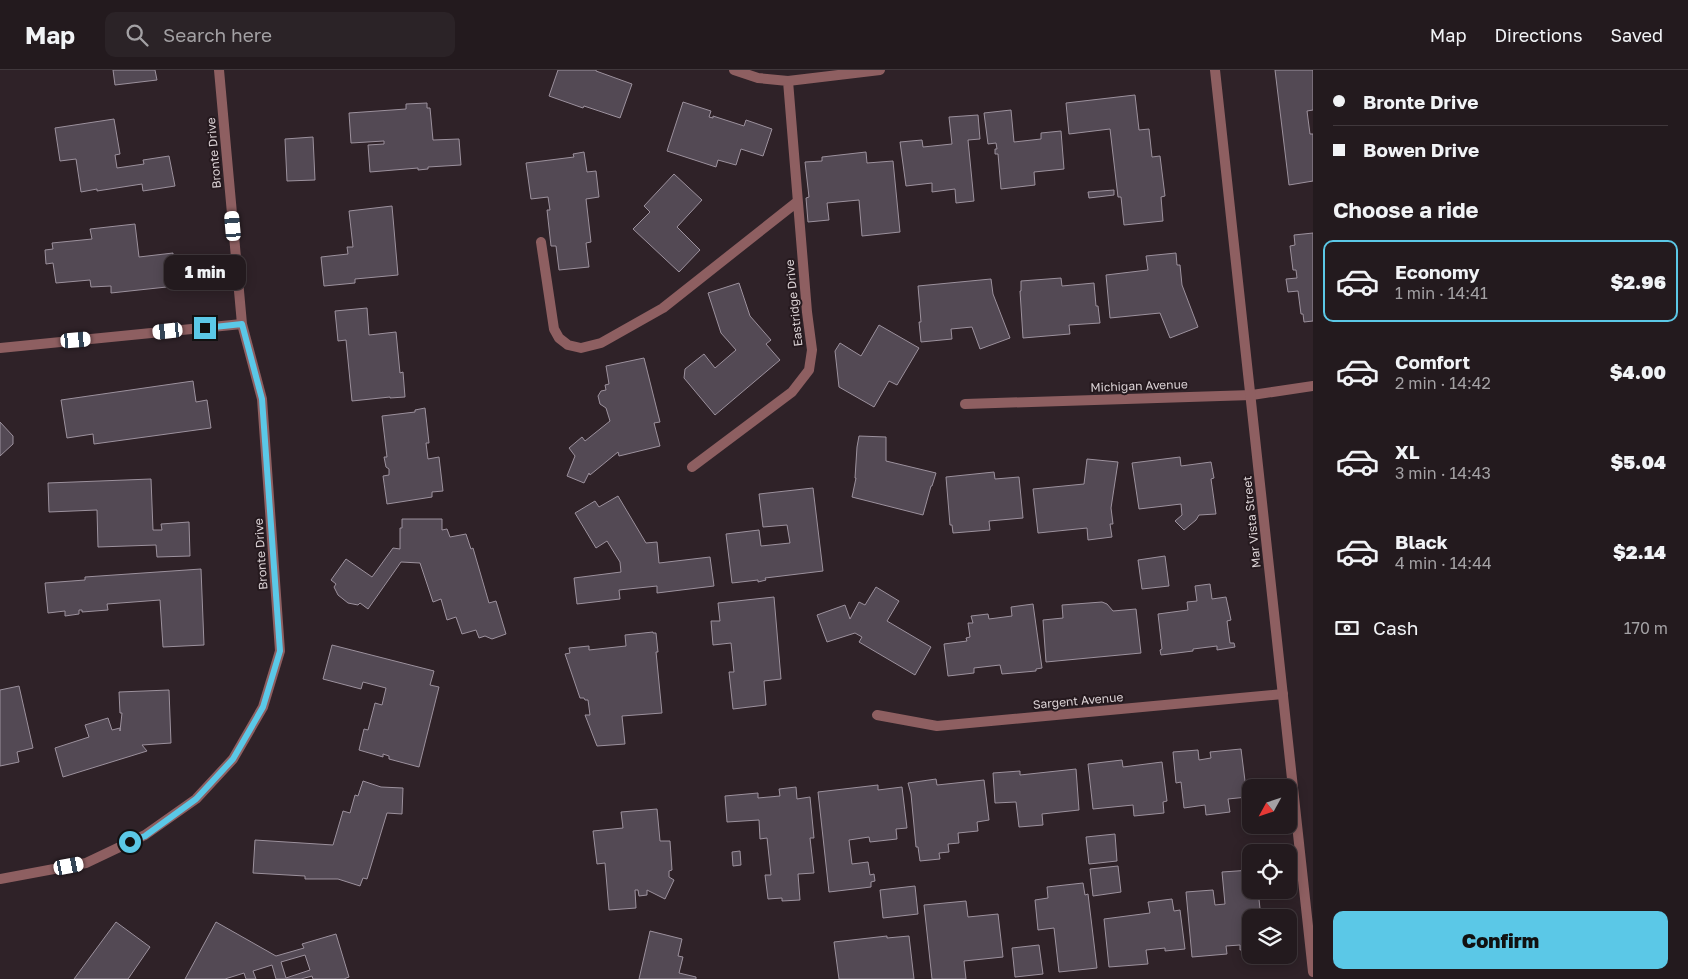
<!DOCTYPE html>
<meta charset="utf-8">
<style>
:root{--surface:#231a1e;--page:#2b2327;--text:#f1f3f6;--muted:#a3a1a4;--line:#40383c;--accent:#5bc8e7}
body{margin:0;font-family:"Golos Text",sans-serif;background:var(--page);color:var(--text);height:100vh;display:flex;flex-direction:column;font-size:19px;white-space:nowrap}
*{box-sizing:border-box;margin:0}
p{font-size:16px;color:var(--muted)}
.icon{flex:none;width:28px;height:28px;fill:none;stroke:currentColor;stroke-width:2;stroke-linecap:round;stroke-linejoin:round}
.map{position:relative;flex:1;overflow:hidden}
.details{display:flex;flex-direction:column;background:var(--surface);width:375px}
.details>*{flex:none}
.banner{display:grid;align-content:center;height:110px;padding:0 20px;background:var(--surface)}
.needle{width:32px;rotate:230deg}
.buttons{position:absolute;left:1242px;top:709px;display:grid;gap:10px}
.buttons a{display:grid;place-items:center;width:55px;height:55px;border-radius:10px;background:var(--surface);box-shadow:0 2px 12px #0003,0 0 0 1px var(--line);font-size:25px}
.end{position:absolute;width:22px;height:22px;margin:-11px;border:6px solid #5bc8e7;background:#111;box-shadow:0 0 0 2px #111}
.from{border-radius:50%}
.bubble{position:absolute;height:35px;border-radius:10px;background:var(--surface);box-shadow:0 2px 12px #0003,0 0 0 1px var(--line);font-size:16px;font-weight:800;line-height:35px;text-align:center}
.car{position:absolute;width:15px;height:30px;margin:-15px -8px;border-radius:6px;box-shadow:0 0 4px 1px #0007;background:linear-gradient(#fff 24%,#345 0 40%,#fff 0 76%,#345 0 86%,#fff 0)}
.banner b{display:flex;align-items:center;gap:18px;height:48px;font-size:19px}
.banner b+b{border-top:1px solid var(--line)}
.banner i{width:12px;height:12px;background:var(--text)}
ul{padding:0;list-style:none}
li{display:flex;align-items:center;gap:15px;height:82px;margin:0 10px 8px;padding:0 10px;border:2px solid transparent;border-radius:10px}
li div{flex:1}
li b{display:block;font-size:19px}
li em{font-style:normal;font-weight:800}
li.active{border-color:var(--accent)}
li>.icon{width:45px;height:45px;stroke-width:1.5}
h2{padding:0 20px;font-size:22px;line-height:60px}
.pay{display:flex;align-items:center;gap:12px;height:55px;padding:0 20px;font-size:19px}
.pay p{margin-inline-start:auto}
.button{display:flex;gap:10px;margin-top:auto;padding:10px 20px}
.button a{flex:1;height:58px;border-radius:10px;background:var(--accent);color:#111;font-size:20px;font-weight:800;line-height:58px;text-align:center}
header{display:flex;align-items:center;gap:30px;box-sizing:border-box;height:70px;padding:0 25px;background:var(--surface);border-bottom:1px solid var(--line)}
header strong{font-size:24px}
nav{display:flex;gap:28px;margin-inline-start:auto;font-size:18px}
.search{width:350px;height:45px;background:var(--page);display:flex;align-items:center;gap:12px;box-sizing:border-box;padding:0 18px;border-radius:10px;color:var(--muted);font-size:19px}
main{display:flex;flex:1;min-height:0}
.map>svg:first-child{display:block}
</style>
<header>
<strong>Map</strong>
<div class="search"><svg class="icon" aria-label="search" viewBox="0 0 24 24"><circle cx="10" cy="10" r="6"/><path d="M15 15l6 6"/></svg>Search here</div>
<nav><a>Map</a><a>Directions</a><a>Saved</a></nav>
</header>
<main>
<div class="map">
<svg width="1313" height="909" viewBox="0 0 1313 909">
<rect width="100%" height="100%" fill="#2f2228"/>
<!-- building -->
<path fill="#534954" stroke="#9c919d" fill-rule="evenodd" d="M113,0H155L157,10L115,15Z
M558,0H596V1L632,14L620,48L584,36L583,38L549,26Z
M1275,0H1313V40L1307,41L1310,64H1313V111L1289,115Z
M1135,25L1139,60L1149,59L1152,87L1160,86L1165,126L1161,127L1163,151L1124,155L1121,127H1118L1110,59L1069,64L1066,33Z
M683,32L711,41L709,47L713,48V46L744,56L746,50L772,59L763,86L741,79L736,95L718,90L716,97L667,81Z
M427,33V38H430L433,70L459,69L461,95L428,97V99L418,100V98L370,102L368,75L384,74V71L351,73L349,43L406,39V34Z
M1011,40L1014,72L1041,69V63L1061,61L1064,99L1034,102L1035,115L1001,119L998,84H995V79H997L996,73L988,74L984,43Z
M978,45L980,69L968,70L974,131L956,133L955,119L932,122V113L906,116L900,72L922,70L923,77L952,74L949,47Z
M114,49L120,84L115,85L117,98L144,94L143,90L169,86L175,116L143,121L142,114L97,121V119L81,122L76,89L60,91L55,58Z
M313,67L315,110L287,111L285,69Z
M584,82L587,102L596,101L599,127L586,129L591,172L586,173L589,197L559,200L556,176H551L547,140H550L548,127L531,129L526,93L574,87L573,84Z
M866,82L867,93L893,91L900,162L862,166L859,130L827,133L829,150L808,152L806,128L809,127L805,92L822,91V87Z
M674,104L702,130L677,157L700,180L679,202L633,159L650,142L644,136Z
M1114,120V125L1089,128L1088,122Z
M392,136L398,205L355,209V213L324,216L321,187L348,184L347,177H353L349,141Z
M135,154L139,187L173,183V187H177L178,195H174L175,204H179V212H176V216L111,223V216L91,217L90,210L56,213L53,193L46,194L45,180L53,179L52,173L92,169L90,159Z
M1313,163V251L1304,252L1303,244H1301L1298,221L1288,222L1286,209L1297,208L1296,200H1293L1290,176L1295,175L1294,165Z
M1176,183L1177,195H1180L1182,215L1198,257L1170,268L1160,243L1110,248L1106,205L1148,200L1146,186Z
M1061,208L1062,216L1094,213L1096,236H1098L1100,253L1069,255L1070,264L1023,268L1020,221H1021V211Z
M991,209L993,224L1010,268L980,279L972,257L951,259L952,269L921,272L919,252H921L918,216Z
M739,213L750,246L771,270L766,274L780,290L715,345L684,308L685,299L704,284L715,298L736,280L721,263L708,223Z
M367,238L369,265L396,262L400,303L403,302L405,327L390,328V327L352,331L346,270L338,271L335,241Z
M879,255L919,278L897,315L889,311L874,337L839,317L835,281L840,273L861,286Z
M644,288L660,352L654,353L660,376L619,386L618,382L590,405L589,403L584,413L567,406L575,386L569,378L582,367L585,371L610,351L606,338L600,334L598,326L601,321L606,320L605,315L609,314L606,296Z
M193,311L196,332L207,330L211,358L94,374L93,364L67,368L61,330Z
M425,338L429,373H426L428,389L439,387L443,421L432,422V427L387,434L383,406L389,405V399L386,397L384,387H387L382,346L415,342V340Z
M0,352L13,366V374L0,386Z
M859,366L886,367V391L936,403L932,416H931L923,445L852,427L856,408H855L857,377Z
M1180,387L1181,396L1211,392L1214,408L1211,409L1216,444L1199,445L1196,450L1184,460L1175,451L1182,445L1181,434L1139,439L1132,393Z
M1087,389L1118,392L1111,438L1113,454H1110L1112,467L1088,470L1087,458L1038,463L1033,419L1084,414Z
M994,402L995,409L1019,407L1023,448L989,451L990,460L953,463L952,455H950L946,407Z
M151,409L153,460H162L161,454L189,452L190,486L157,487L156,475L98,477L97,440L49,442L48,413Z
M813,418L823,501L765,508L766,510L758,512V510L732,513L726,464L759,460L761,476L790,473L787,455L763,457L759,424Z
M618,426L646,473L657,472L659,493L710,487L714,516L657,523V516L619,520L620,529L577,534L574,508L621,502L620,492L607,471L596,478L575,443L595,431L599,437Z
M402,449H442V460L447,459L450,467L466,464L471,479L473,478L489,533L496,531L506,564L492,569L485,566L479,568L476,560L462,564L456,547L447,550L441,529L433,532L420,493L401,492L368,539L360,533L358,535L348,533L338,525L334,517L336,514L331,510L346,489L372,507L393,478L400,479V458H402Z
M1165,486L1169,516L1142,519L1138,490Z
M201,499L204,575L163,577L160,530L107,534L108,540L82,542V540H79V544L65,546V541L48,543L45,513L85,510V507Z
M1210,514L1212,529L1226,527L1231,550L1227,551L1230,573H1234L1235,577L1217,580V576L1193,579V581L1161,585L1160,580L1162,579L1158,544L1188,540L1187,532L1197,531L1195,516Z
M876,517L899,531L887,551L931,577L915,605L859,572L862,567L855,563L827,572L817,545L845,535L850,549L859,532L865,535Z
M774,527L781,609L764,611L766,635L733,639L729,602H734L731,573L713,575L711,551H720L718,533Z
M1102,532L1107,534L1113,541L1136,539L1141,583L1046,592L1043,550L1063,548L1062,535Z
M1033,534L1042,598L1036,599V601L1002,604L1000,595L974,598V603L948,606L944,574L967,571L966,568L970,567L968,553H973L971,546L988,544L989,549L1012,546L1011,537Z
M653,562V563H656L658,582H656L662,643L622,646L625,674L597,676L585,645H590L588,630H585L584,628H580L565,584L570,583L569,578L589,576V580L626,576L625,565Z
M332,575L434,601L430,615L439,617L419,697L389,689V686L383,684V687L359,680L364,659L368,660L375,633L382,635L386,618L363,612L361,619L323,609Z
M19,616L33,678L17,682L19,692L0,696V620Z
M169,620L171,673L142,675L147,681L63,707L55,678L89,667L85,655L108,648L112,660L120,658V661L122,643H120L119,622Z
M1241,679L1247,727L1228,729L1230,742L1206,745L1205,735L1184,738L1181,712L1176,713L1173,682L1198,680L1199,690L1211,688L1210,682Z
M1122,690L1123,697L1162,692L1167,731L1163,732L1164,743L1134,746L1133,735L1093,739L1088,694Z
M1076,699L1079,740L1042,744L1043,755L1019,757L1016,732L995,733L993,703L1020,701V705Z
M936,709L937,715L984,710L989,750L977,752L978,761L958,763L959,773L948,774L949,782L939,783L940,789L920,791L918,777H916L911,724L908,713Z
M363,711L381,717L403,718L402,744L387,743L367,809L363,808L360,816L338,809H305V806L253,803L255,770L333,775L343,741L350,743L355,725L358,726Z
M878,715V720L902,717L907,758L896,759L897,769L870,772L869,767L849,770L852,794L868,792L870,805L874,804L875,811L871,812V817L829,822L818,722Z
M796,717L797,729L810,727L814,768H810L814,803L798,804L800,830L782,831V828L768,829L765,805H771L767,768L760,769L759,750L727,752L725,726L758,723V728L780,726L779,719Z
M657,739L660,771H670L672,800L669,801V807L674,810L665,829L647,820V825L639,826L638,820H635L636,838L609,840L605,793L597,794L593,761L623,758L621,742Z
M1115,764L1117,791L1089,794L1086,767Z
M740,781L741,795L733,796L732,782Z
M1118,796L1121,822L1093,826L1090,799Z
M1251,800V820H1258L1261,848H1251V879L1240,880V875L1226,876L1227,884L1192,887L1186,822L1213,820L1215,835L1225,834L1222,802Z
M1083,813L1085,825L1088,824L1097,898L1059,902L1054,858L1038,860L1035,830L1048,828L1047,817Z
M915,816L918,844L883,848L880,820Z
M1172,829L1174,841L1180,840L1185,879L1165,881V878L1146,880L1148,894L1109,897L1104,849L1150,843L1148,832Z
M966,831L968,847L998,844L1003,887L964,891L966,909H932L924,835Z
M116,852L150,877L128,909H74Z
M216,852L276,886L304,878L302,874L336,864L349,907L344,909H313L312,906L301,909H276L272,895L253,901L256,909H246L244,903L225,909H185ZM305,885L310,900L286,908L281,892Z
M650,861L682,869L678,886L683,887L679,903L696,907V909H639Z
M887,866V868L909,866L914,909H839L834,872Z
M1039,875L1043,904L1015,907L1012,878Z"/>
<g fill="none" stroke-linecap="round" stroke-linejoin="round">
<!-- minor -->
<path stroke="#8e5f61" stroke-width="10" d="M734,0L758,8L788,11L880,0
M541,172L554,259L559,268L568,275L581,278L601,273L663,238L797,132
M0,278L242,254
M965,334L1252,325L1313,316
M692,397L792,322L809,300L812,280L807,242L788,11
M877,645L937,656L1283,624
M0,809L86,793L145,765L196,729L233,689L263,637L280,581L262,329L242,254L219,0"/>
<!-- tertiary -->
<path stroke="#8e5f61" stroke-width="10" d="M1215,0L1313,902"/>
</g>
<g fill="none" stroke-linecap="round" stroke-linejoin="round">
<!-- route -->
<path stroke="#5bc8e7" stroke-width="6" d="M130,772L145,766L196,729L233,689L263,637L280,581L262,329L242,254L205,258"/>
</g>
<g text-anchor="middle" stroke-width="4" stroke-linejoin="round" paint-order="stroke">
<!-- street labels -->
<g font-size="12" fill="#dcd3d6" stroke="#25191e">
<text transform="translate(214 83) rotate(-95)" y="4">Bronte Drive</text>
<text transform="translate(794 233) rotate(-96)" y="4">Eastridge Drive</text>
<text transform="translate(1139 316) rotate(-2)" y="4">Michigan Avenue</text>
<text transform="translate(1252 452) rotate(-96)" y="4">Mar Vista Street</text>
<text transform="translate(261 484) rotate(-94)" y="4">Bronte Drive</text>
<text transform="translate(1078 631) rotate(-5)" y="4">Sargent Avenue</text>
</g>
</g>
</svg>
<div class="buttons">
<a><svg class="needle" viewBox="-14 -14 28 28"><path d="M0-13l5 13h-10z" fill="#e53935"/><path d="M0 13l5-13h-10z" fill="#a3a1a4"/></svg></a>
<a><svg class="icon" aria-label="locate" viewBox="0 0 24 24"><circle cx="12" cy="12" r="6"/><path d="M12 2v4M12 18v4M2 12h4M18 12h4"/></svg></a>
<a><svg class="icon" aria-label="layers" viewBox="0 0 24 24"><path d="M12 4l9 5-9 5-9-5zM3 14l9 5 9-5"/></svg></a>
</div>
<i class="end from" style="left:130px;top:772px"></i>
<i class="end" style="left:205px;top:258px"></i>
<div class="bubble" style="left:164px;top:185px;width:82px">1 min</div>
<i class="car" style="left:233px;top:156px;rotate:355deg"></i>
<i class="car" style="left:168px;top:261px;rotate:264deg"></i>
<i class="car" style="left:76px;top:270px;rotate:85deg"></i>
<i class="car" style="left:69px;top:796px;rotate:79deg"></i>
</div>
<section class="details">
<div class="banner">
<b><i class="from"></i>Bronte Drive</b>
<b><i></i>Bowen Drive</b>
</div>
<h2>Choose a ride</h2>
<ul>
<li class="active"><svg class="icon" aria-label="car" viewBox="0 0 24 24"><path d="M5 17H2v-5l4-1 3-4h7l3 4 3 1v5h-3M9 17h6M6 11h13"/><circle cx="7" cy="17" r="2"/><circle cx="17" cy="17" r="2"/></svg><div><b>Economy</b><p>1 min · 14:41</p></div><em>$2.96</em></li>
<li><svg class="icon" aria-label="car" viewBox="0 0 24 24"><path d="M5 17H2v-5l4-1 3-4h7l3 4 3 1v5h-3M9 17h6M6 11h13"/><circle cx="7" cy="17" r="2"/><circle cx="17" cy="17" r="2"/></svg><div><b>Comfort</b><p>2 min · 14:42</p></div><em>$4.00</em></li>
<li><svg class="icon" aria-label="car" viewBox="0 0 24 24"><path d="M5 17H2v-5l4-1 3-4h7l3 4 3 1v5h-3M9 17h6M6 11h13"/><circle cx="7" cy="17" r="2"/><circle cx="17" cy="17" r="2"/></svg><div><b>XL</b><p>3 min · 14:43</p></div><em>$5.04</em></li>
<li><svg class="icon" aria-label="car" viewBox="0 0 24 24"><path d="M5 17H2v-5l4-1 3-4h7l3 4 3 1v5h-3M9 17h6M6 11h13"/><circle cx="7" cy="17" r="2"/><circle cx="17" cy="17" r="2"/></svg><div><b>Black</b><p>4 min · 14:44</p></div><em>$2.14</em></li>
</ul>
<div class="pay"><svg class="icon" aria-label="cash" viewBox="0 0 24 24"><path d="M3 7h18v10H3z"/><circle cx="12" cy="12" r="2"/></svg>Cash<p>170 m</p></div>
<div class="button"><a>Confirm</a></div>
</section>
</main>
